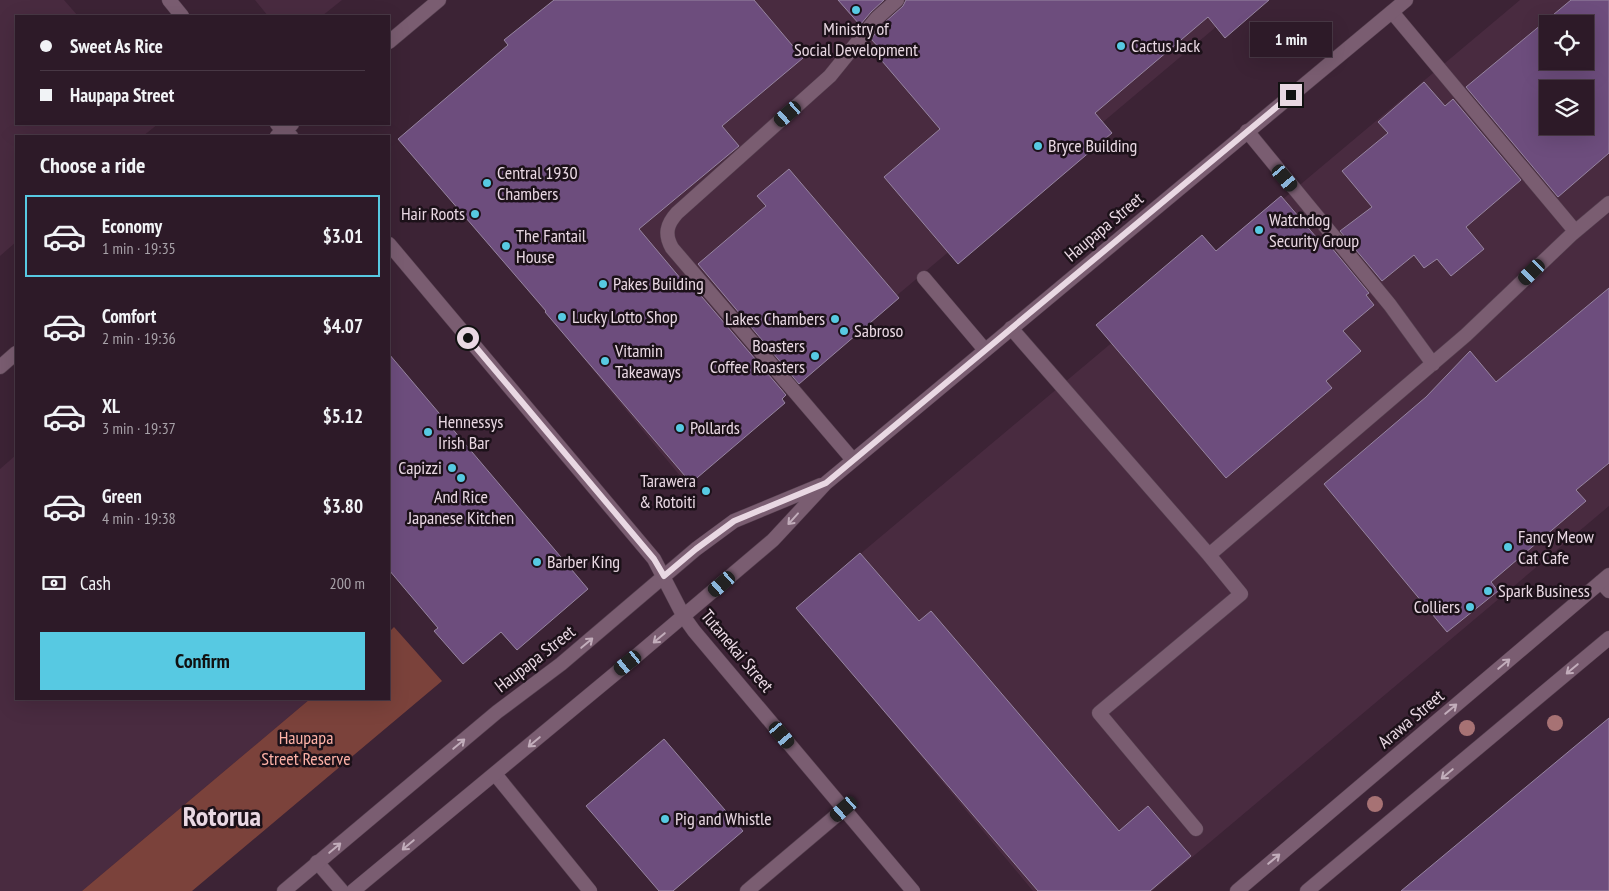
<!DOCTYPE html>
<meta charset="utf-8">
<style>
:root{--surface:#2d1a28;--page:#352330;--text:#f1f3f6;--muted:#a7a1a8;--line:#483845;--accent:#57c9e2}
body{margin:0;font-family:"PT Sans Narrow",sans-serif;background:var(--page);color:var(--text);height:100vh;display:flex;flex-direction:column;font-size:19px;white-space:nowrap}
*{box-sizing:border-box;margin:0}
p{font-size:16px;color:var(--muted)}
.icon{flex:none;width:28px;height:28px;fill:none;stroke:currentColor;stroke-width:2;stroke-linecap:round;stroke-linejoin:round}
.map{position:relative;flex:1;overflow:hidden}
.sheet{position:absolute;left:15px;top:135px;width:375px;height:565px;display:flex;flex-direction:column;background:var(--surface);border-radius:0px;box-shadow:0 5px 20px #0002,0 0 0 1px var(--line)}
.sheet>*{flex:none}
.banner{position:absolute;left:15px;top:15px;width:375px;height:110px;border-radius:0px;box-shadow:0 5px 20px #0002,0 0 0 1px var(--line);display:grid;align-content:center;height:110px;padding:0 25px;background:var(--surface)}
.controls{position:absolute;left:1539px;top:15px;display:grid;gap:10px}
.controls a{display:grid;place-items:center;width:55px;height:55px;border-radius:0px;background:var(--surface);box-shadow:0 5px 20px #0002,0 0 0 1px var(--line);font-size:25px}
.end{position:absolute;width:22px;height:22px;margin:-11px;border:6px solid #e9d8e3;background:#111;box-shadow:0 0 0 2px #111}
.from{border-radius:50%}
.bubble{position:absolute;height:35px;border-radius:0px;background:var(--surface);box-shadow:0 5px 20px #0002,0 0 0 1px var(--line);font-size:16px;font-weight:800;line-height:35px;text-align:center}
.car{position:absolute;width:15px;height:30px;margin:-15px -8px;border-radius:6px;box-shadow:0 0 4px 1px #0007;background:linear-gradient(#222 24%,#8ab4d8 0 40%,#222 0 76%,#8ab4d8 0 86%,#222 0)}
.banner b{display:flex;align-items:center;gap:18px;height:48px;font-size:19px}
.banner b+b{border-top:1px solid var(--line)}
.banner i{width:12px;height:12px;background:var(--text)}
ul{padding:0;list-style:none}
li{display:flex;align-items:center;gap:15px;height:82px;margin:0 10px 8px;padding:0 15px;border:2px solid transparent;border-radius:0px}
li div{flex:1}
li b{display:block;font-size:19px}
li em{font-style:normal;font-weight:800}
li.current{border-color:var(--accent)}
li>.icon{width:45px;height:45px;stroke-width:1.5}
h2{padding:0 25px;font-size:22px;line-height:60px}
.pay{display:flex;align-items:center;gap:12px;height:55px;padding:0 25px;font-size:19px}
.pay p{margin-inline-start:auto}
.primary-button{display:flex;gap:10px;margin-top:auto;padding:10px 25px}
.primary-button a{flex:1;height:58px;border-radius:0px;background:var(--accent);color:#111;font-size:20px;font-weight:800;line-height:58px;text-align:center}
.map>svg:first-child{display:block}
</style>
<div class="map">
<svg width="1609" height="891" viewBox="0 0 1609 891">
<rect width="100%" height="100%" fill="#3c2335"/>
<!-- built -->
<path fill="#492b40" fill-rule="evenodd" d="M0,0H64L78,16H16V124H158L143,136H16V242L0,256Z
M255,0H342L322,16H268Z
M566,0H1248L681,477L413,151Z
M1520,0H1609V506L1152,891H1033L797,607ZM1548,24H1585V61H1548ZM1548,89H1585V126H1548Z
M16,455V699H310L82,891H0V469Z"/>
<!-- green -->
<path fill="#7b423b" d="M394,627L442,681L192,891H82L310,699H389V632Z"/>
<!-- building -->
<path fill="#6d4d7d" stroke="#9785a1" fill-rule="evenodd" d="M554,0H754L803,58L722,126L739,146L639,229L681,279L684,276L786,395L782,399L785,403L691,483L545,312L546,311L398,139L508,45L504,40Z
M838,0H884L871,12L860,25Z
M906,0H1269L1225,38L1208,17L1095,113L1112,133L958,264L884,177L940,129L876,54L881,50L871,39L883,24L903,6Z
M1571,0H1609V153L1558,197L1466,87ZM1548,24H1585V61H1548ZM1548,89H1585V126H1548Z
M1424,82L1445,106L1453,99L1521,180L1466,227L1484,249L1451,276L1437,259L1424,268L1414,255L1382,281L1340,231L1372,207L1342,171L1388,133L1378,122Z
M789,169L899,298L799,384L698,264L766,206L757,196Z
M1281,196L1322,244L1326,241L1369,293L1366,295L1374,305L1343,331L1361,351L1326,381L1332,388L1226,478L1096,325L1202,235L1216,251Z
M1609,288V463L1576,490L1586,501L1491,582L1498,591L1447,632L1324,484L1426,397L1470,351L1496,382Z
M389,354L588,589L517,650L501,632L463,664L434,631L438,628L389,570Z
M860,553L919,621L931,611L1119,831L1148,806L1191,856L1150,891H1038L796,608Z
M1609,718V891H1401Z
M664,739L743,831L673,891H659L586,806Z"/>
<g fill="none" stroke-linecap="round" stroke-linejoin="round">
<defs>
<path id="service" d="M1392,12L1575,231
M1247,131L1390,305L1433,364
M924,278L985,350
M1011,328L1209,555L1466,335L1571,235L1609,203
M853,460L672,248C664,234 667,224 677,213L830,76L877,18L897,0
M495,774L590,891
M1196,829L1099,713L1241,594L1209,555
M317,862L342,891
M747,891L844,809"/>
<path id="minor" d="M169,0L182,16
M277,124L291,136
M389,244L654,559L684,617L694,631L913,891
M1601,582L1609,591
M284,891L497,712L561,664L696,549L734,521L821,485
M353,891L628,663L773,540L826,483L1406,0"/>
<path id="secondary" d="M389,42L439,0
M277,136L292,124
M0,367L16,353
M1237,891L1609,575
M1307,891L1609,638"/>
</defs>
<!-- service casing -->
<use href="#service" stroke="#564150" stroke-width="15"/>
<!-- minor casing -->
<use href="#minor" stroke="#564150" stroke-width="15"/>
<!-- secondary casing -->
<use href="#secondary" stroke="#564150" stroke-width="15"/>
<!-- service -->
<use href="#service" stroke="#7a5d71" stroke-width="14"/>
<!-- minor -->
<use href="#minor" stroke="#7a5d71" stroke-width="14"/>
<!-- secondary -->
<use href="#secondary" stroke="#7a5d71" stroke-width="14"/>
</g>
<!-- trees -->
<g fill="#a77274">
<circle cx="1555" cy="723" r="8"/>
<circle cx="1467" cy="728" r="8"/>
<circle cx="1375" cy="804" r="8"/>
</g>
<!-- one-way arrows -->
<defs><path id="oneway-shaft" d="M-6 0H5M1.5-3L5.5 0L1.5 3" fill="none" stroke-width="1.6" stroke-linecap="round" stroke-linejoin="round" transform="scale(1.25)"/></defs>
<g stroke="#c2adbb">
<use href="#oneway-shaft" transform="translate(793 519) rotate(132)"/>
<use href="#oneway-shaft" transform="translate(659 638) rotate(140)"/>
<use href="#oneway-shaft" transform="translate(587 643) rotate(-40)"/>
<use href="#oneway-shaft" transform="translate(1504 664) rotate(-40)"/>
<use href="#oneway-shaft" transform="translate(1572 669) rotate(140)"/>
<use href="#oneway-shaft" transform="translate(1451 709) rotate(-40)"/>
<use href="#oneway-shaft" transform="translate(534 742) rotate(140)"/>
<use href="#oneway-shaft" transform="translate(459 744) rotate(-40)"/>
<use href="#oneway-shaft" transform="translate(1447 774) rotate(140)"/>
<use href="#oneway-shaft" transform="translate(408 845) rotate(140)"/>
<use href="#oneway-shaft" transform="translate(335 848) rotate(-40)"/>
<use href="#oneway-shaft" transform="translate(1274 859) rotate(-40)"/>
</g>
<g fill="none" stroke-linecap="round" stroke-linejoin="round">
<!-- route -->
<path stroke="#e9d8e3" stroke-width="6" d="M468,338L654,559L664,576L696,549L734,521L826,483L1291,95"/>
</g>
<!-- markers -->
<g fill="#57c9e2" stroke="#1c1119" stroke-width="2">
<circle cx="856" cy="10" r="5"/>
<circle cx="1121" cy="46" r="5"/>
<circle cx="1038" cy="146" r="5"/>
<circle cx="487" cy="183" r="5"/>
<circle cx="475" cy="214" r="5"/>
<circle cx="1259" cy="230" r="5"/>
<circle cx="506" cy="246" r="5"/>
<circle cx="603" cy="284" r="5"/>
<circle cx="562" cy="317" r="5"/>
<circle cx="835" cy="319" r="5"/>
<circle cx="844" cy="331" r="5"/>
<circle cx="815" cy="356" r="5"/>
<circle cx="605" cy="361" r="5"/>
<circle cx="680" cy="428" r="5"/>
<circle cx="428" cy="432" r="5"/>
<circle cx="452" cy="468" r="5"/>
<circle cx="461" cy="478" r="5"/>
<circle cx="706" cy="491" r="5"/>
<circle cx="1508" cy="547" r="5"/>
<circle cx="537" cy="562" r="5"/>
<circle cx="1488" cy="591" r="5"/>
<circle cx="1470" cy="607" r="5"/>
<circle cx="665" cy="819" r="5"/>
</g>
<g text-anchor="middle" stroke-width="5" stroke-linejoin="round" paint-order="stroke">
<!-- poi labels -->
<g font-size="18" fill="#e9d8e3" stroke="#1c1119" text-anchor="start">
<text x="856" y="35" text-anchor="middle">Ministry of<tspan x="856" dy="21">Social Development</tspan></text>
<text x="1131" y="52">Cactus Jack</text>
<text x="1048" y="152">Bryce Building</text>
<text x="497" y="179">Central 1930<tspan x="497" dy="21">Chambers</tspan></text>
<text x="465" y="220" text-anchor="end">Hair Roots</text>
<text x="1269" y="226">Watchdog<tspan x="1269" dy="21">Security Group</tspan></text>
<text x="516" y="242">The Fantail<tspan x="516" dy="21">House</tspan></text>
<text x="613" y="290">Pakes Building</text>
<text x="572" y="323">Lucky Lotto Shop</text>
<text x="825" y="325" text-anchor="end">Lakes Chambers</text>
<text x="854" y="337">Sabroso</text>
<text x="805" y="352" text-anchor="end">Boasters<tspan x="805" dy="21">Coffee Roasters</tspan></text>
<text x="615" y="357">Vitamin<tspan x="615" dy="21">Takeaways</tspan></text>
<text x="438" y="428">Hennessys<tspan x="438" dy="21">Irish Bar</tspan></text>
<text x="690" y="434">Pollards</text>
<text x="442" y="474" text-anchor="end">Capizzi</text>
<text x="696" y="487" text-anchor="end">Tarawera<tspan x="696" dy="21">&amp; Rotoiti</tspan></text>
<text x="461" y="503" text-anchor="middle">And Rice<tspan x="461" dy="21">Japanese Kitchen</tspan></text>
<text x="1518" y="543">Fancy Meow<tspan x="1518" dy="21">Cat Cafe</tspan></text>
<text x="547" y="568">Barber King</text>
<text x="1498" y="597">Spark Business</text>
<text x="1460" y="613" text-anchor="end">Colliers</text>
<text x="675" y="825">Pig and Whistle</text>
</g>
<!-- street labels -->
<g font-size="18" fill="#e9d8e3" stroke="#1c1119">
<text transform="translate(1104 227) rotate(-40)" y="6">Haupapa Street</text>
<text transform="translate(737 651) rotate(50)" y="6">Tutanekai Street</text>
<text transform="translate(535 659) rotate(-38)" y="6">Haupapa Street</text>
<text transform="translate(1411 719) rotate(-40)" y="6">Arawa Street</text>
</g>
<!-- park labels -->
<g font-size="18" fill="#feb2a7" stroke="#1c1119">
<text x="306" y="744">Haupapa<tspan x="306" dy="21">Street Reserve</tspan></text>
</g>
<!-- town labels -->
<g font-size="28" font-weight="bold" fill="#e9d8e3" stroke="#1c1119">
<text x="222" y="826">Rotorua</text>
</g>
</g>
</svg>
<div class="controls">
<a><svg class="icon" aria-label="locate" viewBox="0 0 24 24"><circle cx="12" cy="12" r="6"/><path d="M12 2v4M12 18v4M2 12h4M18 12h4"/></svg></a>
<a><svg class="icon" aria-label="layers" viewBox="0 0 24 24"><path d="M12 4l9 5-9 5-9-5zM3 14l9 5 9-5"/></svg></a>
</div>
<i class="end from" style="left:468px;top:338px"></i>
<i class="end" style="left:1291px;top:95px"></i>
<div class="bubble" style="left:1250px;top:22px;width:82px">1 min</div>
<i class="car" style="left:788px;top:114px;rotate:229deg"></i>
<i class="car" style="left:1285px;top:178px;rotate:140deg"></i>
<i class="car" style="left:1532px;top:272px;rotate:226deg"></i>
<i class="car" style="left:722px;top:584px;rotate:229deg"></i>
<i class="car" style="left:628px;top:663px;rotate:231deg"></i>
<i class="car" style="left:782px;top:735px;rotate:140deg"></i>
<i class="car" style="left:844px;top:809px;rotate:229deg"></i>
<div class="banner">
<b><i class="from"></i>Sweet As Rice</b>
<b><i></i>Haupapa Street</b>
</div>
<section class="sheet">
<h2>Choose a ride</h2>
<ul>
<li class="current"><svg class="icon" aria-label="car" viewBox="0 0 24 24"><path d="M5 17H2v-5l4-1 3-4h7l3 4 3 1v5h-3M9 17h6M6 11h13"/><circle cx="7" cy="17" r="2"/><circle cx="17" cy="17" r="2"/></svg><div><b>Economy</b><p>1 min · 19:35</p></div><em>$3.01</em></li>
<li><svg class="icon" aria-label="car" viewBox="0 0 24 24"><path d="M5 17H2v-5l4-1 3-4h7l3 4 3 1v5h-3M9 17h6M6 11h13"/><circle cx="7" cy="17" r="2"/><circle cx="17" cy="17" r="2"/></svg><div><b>Comfort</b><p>2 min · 19:36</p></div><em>$4.07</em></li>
<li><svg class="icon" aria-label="car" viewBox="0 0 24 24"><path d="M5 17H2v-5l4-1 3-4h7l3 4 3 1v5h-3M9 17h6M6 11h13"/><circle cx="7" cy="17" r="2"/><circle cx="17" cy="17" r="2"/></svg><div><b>XL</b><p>3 min · 19:37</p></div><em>$5.12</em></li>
<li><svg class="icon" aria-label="car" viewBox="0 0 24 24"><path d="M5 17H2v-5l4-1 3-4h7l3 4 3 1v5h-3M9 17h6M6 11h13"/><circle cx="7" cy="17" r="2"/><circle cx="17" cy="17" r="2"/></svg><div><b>Green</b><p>4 min · 19:38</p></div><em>$3.80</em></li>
</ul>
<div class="pay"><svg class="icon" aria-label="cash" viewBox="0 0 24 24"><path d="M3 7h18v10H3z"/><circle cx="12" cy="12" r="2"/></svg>Cash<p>200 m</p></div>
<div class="primary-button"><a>Confirm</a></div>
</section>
</div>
